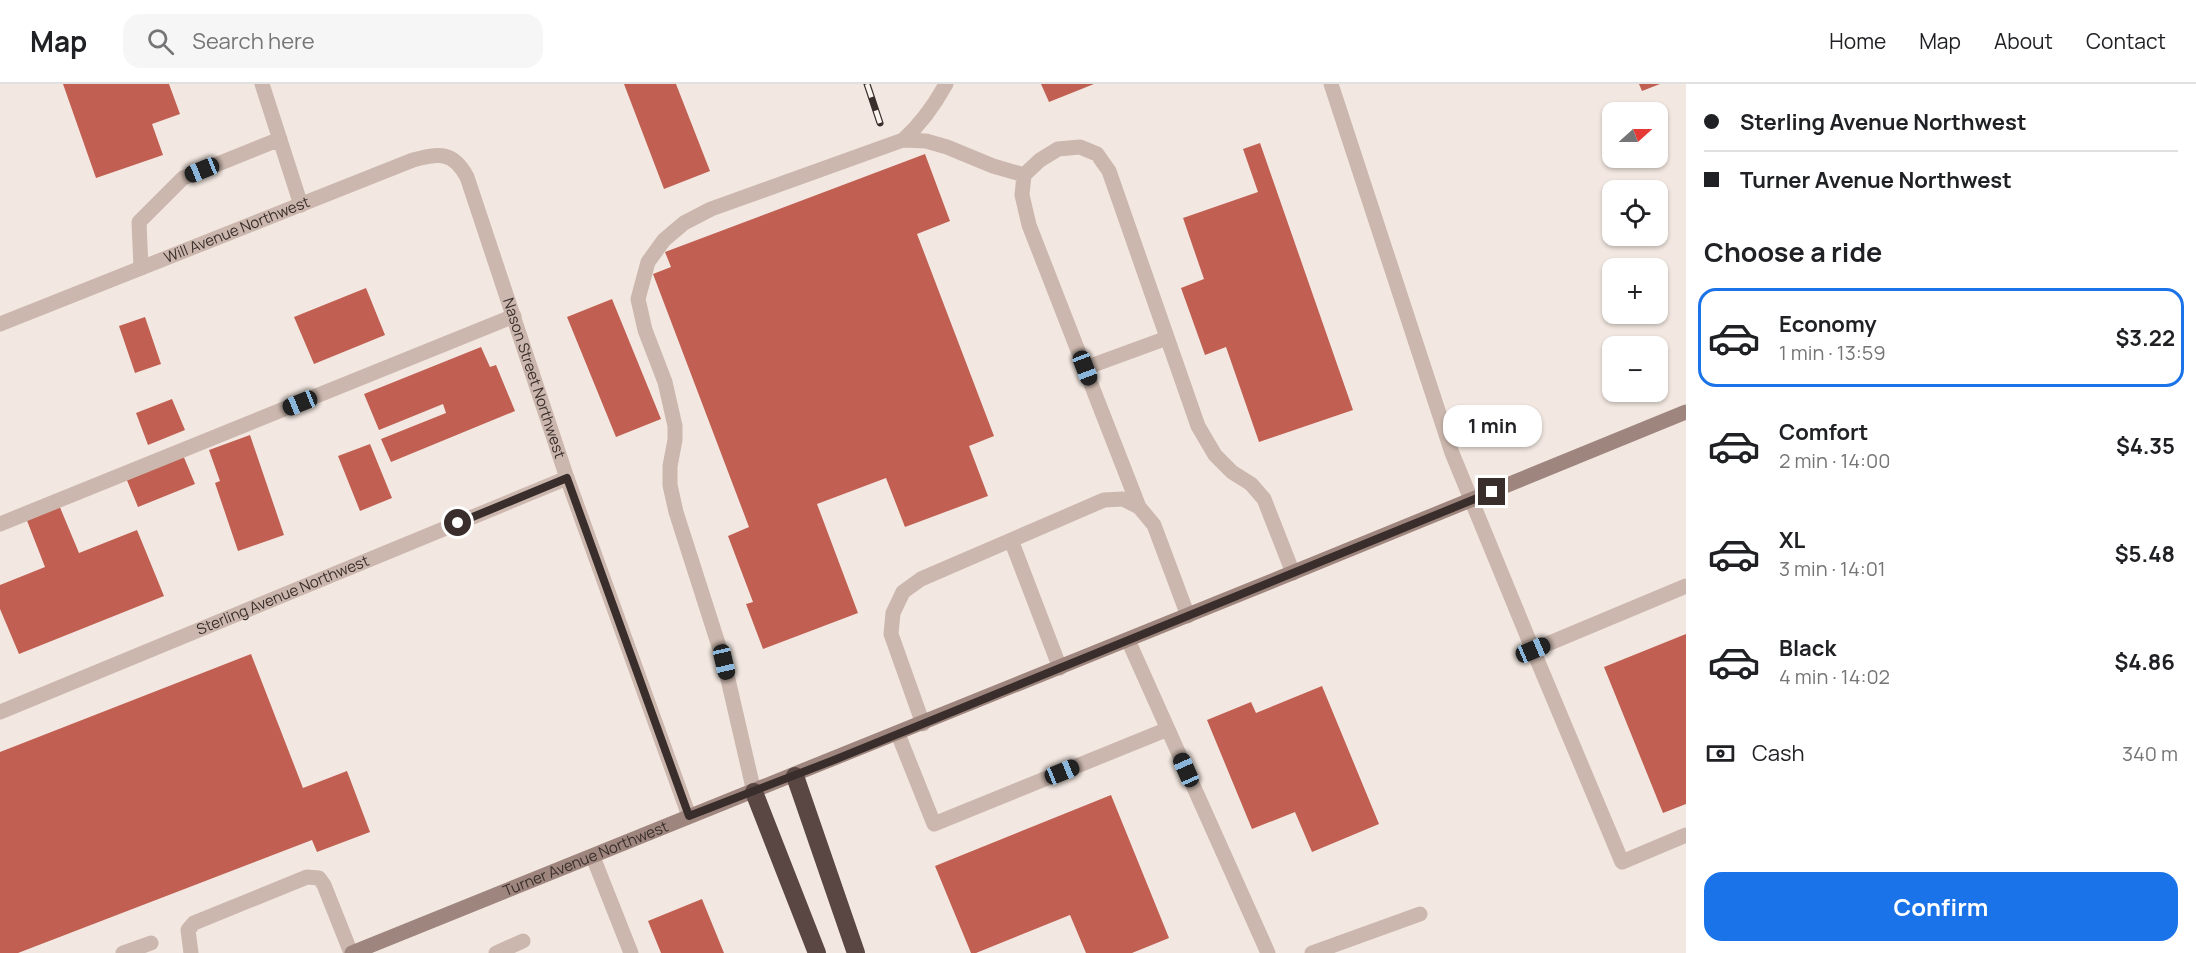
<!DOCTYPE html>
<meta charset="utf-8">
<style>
:root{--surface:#fff;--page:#f6f6f6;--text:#202124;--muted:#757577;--line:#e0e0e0;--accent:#1a73e8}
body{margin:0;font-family:Manrope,sans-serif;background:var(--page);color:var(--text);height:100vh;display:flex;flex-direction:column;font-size:22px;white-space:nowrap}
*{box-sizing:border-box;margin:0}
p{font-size:20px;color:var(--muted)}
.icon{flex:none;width:33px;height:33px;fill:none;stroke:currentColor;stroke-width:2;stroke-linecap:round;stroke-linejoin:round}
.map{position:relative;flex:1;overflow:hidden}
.side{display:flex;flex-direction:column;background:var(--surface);width:510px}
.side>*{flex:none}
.top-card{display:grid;align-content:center;height:132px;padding:0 18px;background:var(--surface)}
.needle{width:39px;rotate:69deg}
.controls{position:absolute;left:1602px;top:18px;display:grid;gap:12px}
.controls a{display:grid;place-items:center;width:66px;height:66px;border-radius:12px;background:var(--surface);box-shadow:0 2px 4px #0004;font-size:30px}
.end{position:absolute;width:27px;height:27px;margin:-14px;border:8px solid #392e2b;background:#fff;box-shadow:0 0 0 3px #fff}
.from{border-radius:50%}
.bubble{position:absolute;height:42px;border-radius:18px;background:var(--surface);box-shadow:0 2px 4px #0004;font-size:20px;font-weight:700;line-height:42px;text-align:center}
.car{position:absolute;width:18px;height:36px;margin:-18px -9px;border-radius:8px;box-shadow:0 0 4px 2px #0007;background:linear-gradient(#222 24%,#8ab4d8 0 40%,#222 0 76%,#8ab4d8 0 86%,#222 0)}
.top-card b{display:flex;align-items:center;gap:21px;height:57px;font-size:22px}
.top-card b+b{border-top:2px solid var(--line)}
.top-card i{width:15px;height:15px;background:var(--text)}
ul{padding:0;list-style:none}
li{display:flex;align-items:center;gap:18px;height:99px;margin:0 12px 9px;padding:0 6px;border:3px solid transparent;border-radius:18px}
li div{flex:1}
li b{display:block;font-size:22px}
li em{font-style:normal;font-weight:700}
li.active{border-color:var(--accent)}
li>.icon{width:54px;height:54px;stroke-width:1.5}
h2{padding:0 18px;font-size:27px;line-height:72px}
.pay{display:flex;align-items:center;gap:15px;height:66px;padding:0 18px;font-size:22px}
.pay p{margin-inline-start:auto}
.cta{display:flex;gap:12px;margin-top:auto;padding:12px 18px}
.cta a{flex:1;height:69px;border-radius:18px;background:var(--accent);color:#fff;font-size:24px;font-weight:700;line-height:69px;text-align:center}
header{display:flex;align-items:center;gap:36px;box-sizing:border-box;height:84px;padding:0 30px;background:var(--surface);border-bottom:2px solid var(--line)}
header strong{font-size:28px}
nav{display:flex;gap:33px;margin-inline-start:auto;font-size:21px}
.search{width:420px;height:54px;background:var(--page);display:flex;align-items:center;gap:15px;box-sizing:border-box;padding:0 21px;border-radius:18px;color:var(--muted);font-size:22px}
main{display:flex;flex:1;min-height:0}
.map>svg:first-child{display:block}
</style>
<header>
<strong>Map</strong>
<div class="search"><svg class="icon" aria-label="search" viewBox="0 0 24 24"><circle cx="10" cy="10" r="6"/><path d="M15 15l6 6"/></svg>Search here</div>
<nav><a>Home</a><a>Map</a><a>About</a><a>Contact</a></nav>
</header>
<main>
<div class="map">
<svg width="1686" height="869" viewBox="0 0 1686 869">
<rect width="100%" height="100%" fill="#f3e8e1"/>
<!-- building -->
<path fill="#c05f52" d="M63,0H169L180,30L152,40L163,71L96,94Z
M624,0H676L710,87L664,105Z
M1041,0H1094L1049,18Z
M1639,0H1660L1642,7Z
M1260,59L1353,326L1259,358L1226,263L1205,271L1181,204L1204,195L1183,134L1258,108L1243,65Z
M925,70L950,137L917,150L994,352L969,362L988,412L905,443L886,394L817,420L858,529L763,565L746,520L753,518L728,452L749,443L653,190L671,183L665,168Z
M366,204L385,251L314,280L294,233Z
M612,215L661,335L616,353L567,233Z
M145,233L161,280L135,289L119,242Z
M481,263L490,283L496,281L515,327L391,378L381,355L446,329L443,320L379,346L364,310Z
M172,315L185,346L148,361L136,329Z
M250,351L284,451L238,467L215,399L220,397L209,366Z
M370,360L392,414L360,427L338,372Z
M183,371L195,400L138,423L126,394Z
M59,421L79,469L137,446L164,512L19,570L0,525V501L45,483L26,434Z
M1686,550V720L1663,729L1604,583Z
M251,570L303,704L347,687L370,748L317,768L312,756L18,869H0V668Z
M1322,602L1379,740L1312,768L1295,728L1252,745L1207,636L1251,618L1256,629Z
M1111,711L1169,854L1132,869H1086L1070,831L976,869H971L935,782Z
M702,815L724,869H661L648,837Z"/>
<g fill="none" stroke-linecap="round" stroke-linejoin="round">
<!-- lane -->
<path stroke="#cbb7ad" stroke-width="15" d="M262,0L301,121
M1331,0L1452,369L1533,566
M903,56C922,39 934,22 946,0
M141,184L139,138L183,94L280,55
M1085,284L1167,254
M1139,423L1029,141L1022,111L1024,91L1040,76L1058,65L1080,63L1097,70L1109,87L1198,342L1215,371L1232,388L1251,400L1264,415L1293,489
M0,440L514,232
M1011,456L1060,584
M1686,502L1533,566L1622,778L1686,751
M1128,556L1268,869
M923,640L891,550L893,529L903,508L921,495L1104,416L1123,415L1139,423L1154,441L1188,532
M898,650L934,740L1168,645
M754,708L724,578L676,428L670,401V382L675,356V342L665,298L645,246L638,215L648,178L664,156L684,139L711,125L903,56L926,57L947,63L993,82L1024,91
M593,773L631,869
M123,869L151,859
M191,869L188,846L194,839L307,793L319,794L324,801L351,869
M496,869L523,857
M1312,869L1420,830"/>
<!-- street -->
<g stroke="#cbb7ad" stroke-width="15">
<path id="s1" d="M0,240L413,76C439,69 453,67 467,93L567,394L689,732"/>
<path id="s2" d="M0,628L567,394"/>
</g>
<!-- secondary -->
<path stroke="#9e867e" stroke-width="15" id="s3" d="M352,869C797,690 1242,510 1686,328"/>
<!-- highway -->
<path stroke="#5a4743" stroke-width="18" d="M795,692L856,869
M754,708L817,869"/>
<defs>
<path id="rail" d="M867,0L880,39"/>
</defs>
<!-- rail casing -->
<use href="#rail" stroke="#392e2b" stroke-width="7"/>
<!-- rail -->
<use href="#rail" stroke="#faf3ee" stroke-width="4.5" stroke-dasharray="14" stroke-linecap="butt"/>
</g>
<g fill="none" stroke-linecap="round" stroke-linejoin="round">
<!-- route -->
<path stroke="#392e2b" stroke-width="8" d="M458,439L567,394L689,732L834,676L1492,408"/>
</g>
<g text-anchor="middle" stroke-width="4.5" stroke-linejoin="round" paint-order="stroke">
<!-- street labels -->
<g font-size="15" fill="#392e2b" stroke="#faf3ee">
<text dy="5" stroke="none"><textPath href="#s1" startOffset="255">Will Avenue Northwest</textPath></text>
<text dy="5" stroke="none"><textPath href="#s1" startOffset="720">Nason Street Northwest</textPath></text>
<text dy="5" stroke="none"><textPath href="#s2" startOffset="306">Sterling Avenue Northwest</textPath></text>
<text dy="5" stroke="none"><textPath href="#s3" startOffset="252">Turner Avenue Northwest</textPath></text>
</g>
</g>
</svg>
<div class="controls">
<a><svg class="needle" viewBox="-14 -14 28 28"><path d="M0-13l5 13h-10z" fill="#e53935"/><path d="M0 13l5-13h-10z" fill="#757577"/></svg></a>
<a><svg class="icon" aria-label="locate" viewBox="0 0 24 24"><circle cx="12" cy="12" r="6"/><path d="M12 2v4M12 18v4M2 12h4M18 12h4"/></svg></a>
<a>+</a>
<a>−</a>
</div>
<i class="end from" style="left:458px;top:439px"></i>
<i class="end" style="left:1492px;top:408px"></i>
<div class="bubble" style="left:1443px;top:321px;width:99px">1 min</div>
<i class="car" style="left:202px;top:86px;rotate:248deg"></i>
<i class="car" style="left:1085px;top:284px;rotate:159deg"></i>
<i class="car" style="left:300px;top:319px;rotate:248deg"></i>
<i class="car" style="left:1533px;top:566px;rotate:67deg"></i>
<i class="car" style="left:724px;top:578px;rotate:167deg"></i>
<i class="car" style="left:1186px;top:686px;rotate:336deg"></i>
<i class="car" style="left:1062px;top:688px;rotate:68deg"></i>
</div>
<section class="side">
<div class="top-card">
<b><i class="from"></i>Sterling Avenue Northwest</b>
<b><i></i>Turner Avenue Northwest</b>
</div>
<h2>Choose a ride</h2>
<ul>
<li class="active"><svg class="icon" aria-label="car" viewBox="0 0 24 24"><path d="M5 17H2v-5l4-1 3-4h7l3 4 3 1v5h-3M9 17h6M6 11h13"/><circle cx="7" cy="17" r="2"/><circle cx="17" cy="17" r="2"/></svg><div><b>Economy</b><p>1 min · 13:59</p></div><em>$3.22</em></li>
<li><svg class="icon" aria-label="car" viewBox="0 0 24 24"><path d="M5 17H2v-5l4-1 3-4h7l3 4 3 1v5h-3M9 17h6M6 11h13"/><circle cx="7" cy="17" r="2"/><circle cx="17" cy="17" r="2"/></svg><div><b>Comfort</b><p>2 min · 14:00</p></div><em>$4.35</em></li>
<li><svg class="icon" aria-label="car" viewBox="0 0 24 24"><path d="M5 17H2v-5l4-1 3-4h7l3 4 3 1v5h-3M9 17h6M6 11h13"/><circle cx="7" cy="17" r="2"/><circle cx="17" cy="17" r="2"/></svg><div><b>XL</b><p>3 min · 14:01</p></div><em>$5.48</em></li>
<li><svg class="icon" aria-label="car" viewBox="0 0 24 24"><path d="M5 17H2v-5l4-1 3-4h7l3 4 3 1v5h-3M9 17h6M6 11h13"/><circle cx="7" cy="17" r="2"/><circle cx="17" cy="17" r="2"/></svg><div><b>Black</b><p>4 min · 14:02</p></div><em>$4.86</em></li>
</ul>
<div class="pay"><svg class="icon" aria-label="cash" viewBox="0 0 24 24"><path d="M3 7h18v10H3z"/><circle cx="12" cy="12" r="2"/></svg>Cash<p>340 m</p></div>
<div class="cta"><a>Confirm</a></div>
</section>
</main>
